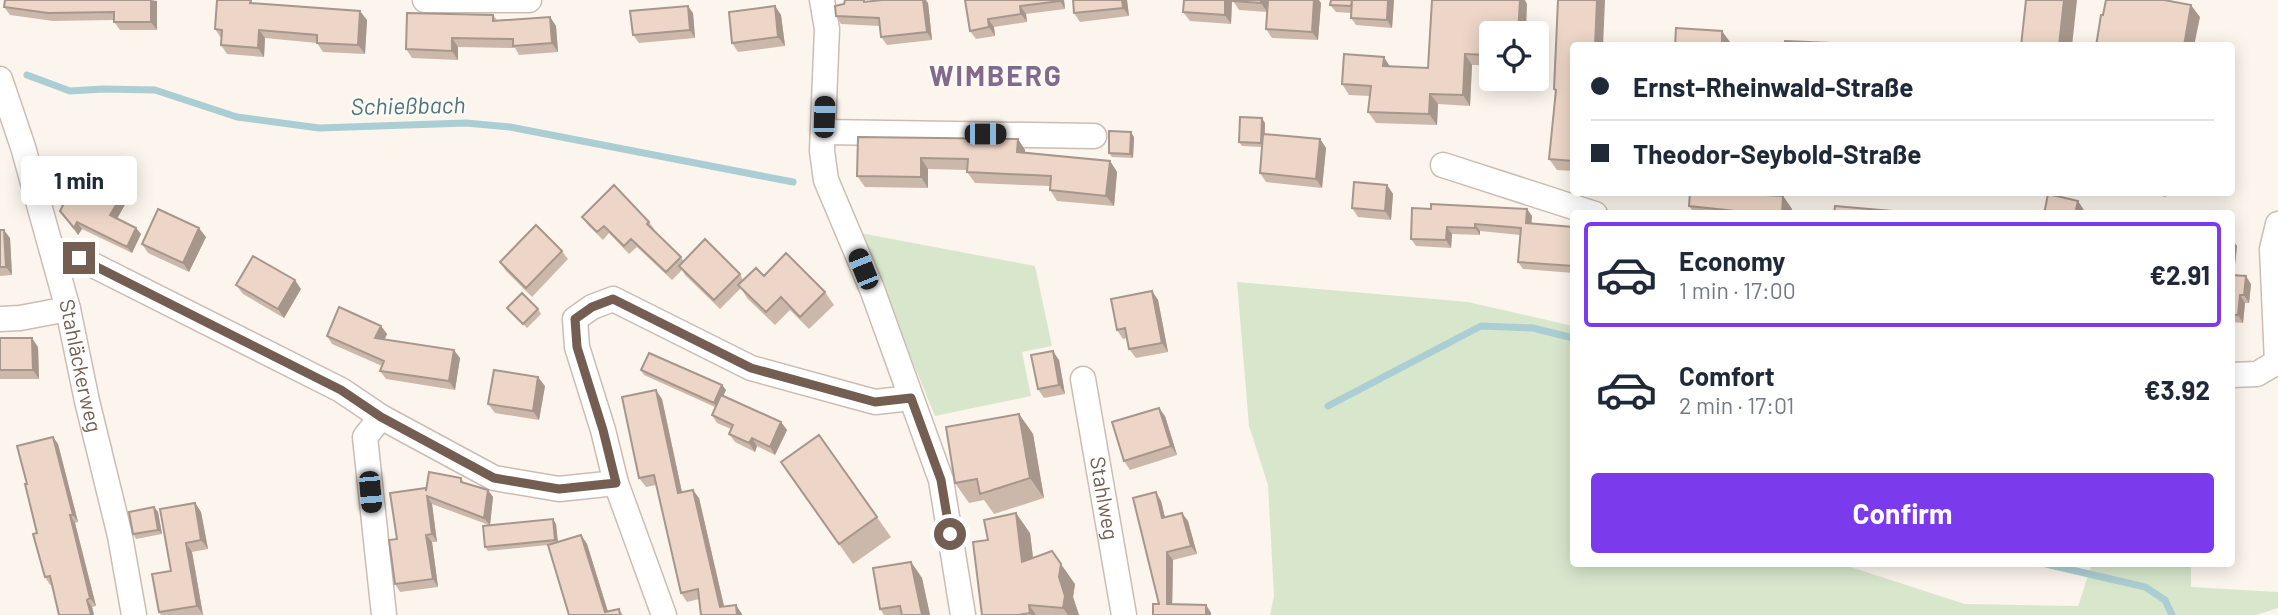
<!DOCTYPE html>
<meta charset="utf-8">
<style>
:root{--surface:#fff;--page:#f6f6f7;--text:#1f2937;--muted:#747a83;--line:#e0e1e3;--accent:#7c3aed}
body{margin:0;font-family:Barlow,sans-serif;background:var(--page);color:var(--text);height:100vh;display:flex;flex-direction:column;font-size:26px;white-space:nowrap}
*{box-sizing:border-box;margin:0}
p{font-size:23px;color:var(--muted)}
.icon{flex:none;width:38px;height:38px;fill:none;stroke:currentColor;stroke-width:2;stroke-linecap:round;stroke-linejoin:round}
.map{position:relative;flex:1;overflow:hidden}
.details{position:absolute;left:1570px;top:210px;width:665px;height:357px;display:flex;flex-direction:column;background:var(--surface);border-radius:7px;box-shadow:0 4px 18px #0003}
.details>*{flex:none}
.guide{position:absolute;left:1570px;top:42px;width:665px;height:154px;border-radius:7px;box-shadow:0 4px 18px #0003;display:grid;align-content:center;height:154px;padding:0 21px;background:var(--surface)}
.buttons{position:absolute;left:1479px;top:21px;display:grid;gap:14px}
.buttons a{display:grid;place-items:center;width:70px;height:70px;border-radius:7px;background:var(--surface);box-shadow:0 4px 18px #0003;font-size:35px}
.end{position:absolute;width:32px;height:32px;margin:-16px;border:9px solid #745d51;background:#fff;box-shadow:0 0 0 4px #fff}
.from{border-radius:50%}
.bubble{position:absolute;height:49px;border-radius:7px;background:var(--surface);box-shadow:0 4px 18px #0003;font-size:23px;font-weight:700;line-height:49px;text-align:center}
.car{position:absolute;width:21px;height:42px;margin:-21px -10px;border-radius:9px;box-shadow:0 0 5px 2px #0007;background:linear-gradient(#222 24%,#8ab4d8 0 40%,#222 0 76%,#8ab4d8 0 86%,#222 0)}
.guide b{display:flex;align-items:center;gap:24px;height:66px;font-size:26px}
.guide b+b{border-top:2px solid var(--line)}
.guide i{width:18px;height:18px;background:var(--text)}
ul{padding:12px 0 0;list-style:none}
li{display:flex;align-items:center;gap:21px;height:105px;margin:0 14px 10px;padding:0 7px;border:4px solid transparent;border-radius:7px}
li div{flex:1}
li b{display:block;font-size:26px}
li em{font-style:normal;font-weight:700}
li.selected{border-color:var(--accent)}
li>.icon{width:63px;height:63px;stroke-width:1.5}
.button{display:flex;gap:14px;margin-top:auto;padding:14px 21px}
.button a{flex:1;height:80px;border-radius:7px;background:var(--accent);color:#fff;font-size:28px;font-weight:700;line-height:80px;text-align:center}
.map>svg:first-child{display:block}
</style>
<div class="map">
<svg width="2278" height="615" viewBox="0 0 2278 615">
<rect width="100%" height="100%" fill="#fbf5ed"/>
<!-- green -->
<path fill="#d8e7cc" d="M860,233L1035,266L1052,346L1022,352L1031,396L935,416Z
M1237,282L1468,302L1573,326V564H1841L1965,604L2078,606L2092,564H2191V587L2278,592V608L2256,615H1270L1274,596L1268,485L1249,426Z"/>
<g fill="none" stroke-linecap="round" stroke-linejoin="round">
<!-- stream -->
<path stroke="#aaced3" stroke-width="7" d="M27,75L70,91L103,89L155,90L237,117L319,128L466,123L510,127L793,182
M1328,406L1481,326L1533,328L1573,338
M2046,564L2145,587L2165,600L2172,615"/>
<defs>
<g id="street">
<path d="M425,0H529"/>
<path d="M822,0L827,29L822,151L826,180L872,289L941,480L963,615"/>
<path id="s1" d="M0,79L23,147L68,309L87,401L120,536L134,615"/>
<path d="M823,132L1094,136"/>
<path d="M1443,165L1595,214"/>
<path d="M55,258H79L341,390L381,417L494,478L559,489L616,483L603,430L577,347L575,319L592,307L613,299L751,368L875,402L911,398"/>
<path d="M0,319L20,318L68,309"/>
<path d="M2231,375L2257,374L2277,362L2272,249L2278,224"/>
<path id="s2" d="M1083,379L1124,615"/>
<path d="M381,417L365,437L384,615"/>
<path d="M616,483L664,615"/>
</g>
</defs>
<!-- street casing -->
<use href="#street" stroke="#ccbdb3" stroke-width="27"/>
<!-- street -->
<use href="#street" stroke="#fff" stroke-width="24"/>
</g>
<!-- wall -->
<path fill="#ccb8ab" d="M251,0L252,3L367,20L365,54L323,52L317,43L265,38L264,57L227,54L221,45V38L215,29Z
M965,0H1064L1065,9L1026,14L1027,22L994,27L995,36L976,39L970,31Z
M1127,0L1129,16L1080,22L1074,13Z
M1184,0H1232L1231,24L1190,21L1183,12Z
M1268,0L1267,12L1239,10L1233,1Z
M1331,0H1394L1392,28L1356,25L1351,18V13L1336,12L1330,5Z
M157,1V30H120L114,22V20L53,21L10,15L4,7Z
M867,2L928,3L932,40L887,45L881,37L880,26L841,24L836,16Z
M1321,3L1318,40L1272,38L1266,29Z
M1527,4L1491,33V65H1472L1470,106L1438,104L1437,125L1376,123L1368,112L1370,96L1349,95L1342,84L1390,66L1428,68Z
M775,6L781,15L785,46L738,52L732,43Z
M693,13L695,38L639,43L633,35Z
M493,15L497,20L550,17L556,26L558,52L519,55L515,48L458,47V60L412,58L406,49Z
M1573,46V171L1557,170L1549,159L1555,92L1554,89Z
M1265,123V134L1320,139L1326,148L1322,188L1266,182L1260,173L1262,147L1242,146L1239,142Z
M858,137L1018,139L1025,150V152L1110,161L1117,172L1114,206L1057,201L1050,190V186L975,183L967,172V170L928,169V188L865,187L857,176Z
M1134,137L1133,158L1112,157L1109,153Z
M1387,185L1393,194L1391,220L1358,217L1352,208Z
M1776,192V196H1783L1792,209V214H1695L1689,206Z
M2143,192H2167L2166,197Z
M122,195L127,201L117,219L136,228L141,234L132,253L82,229L78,235L60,211Z
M1412,208L1527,209L1532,216L1531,223L1573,227V273L1523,269L1518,262L1520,235L1480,231V235L1452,234L1451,248L1416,246L1411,239Z
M582,217L649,222L654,229V230L684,261L740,274L743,280L764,276L825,292L834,305L809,329L790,310L775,325L747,298L741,288L720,309L685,275L682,270L672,280L637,247L629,254L609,233L603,240L588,225Z
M0,230L10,238L12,275L0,276Z
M206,237L189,272L148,253L142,244Z
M2231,238L2237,246L2234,275L2251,284L2249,303H2245L2243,323L2231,322Z
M562,251L568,259L532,297L506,271L500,262Z
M236,285L301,289L284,318L243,294Z
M1152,291L1158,300L1168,352L1136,358L1129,349L1127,338L1123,339L1117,330Z
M507,308L538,309L541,314L527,328Z
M381,326L387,334L385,339L460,358L455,390L386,379L380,371L382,366L332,344L327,336Z
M0,338L38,347L39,379H0Z
M1059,360L1065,394L1044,398L1038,389Z
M641,370L722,385L726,390L723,395L781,422L787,430L775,455L757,446L755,452L735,442L729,434L731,429L717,423L712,415L715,407L644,375Z
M545,386L539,420L495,413L488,404Z
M662,399L682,492L699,498L724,606L742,614L699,599L687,602L681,593L656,485L646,487L639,478Z
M1019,414L1033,434L1044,498L994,514L984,500L969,503L955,483Z
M1165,416L1177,455L1130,470L1124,461Z
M819,435L891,537L853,564L781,462Z
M53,437L58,444L78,522L75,523L96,606L92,607L94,615H59L52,584L50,585L45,577L37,533Z
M461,478L464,483L488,490L493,497L490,525L556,524L558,542L581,535L587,544L608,612L619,609L623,615H569L548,545L488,551L485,547L489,525L432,504L437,542H432L438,587L400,592L395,584L397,539L426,489Z
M1161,501L1165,517L1188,521L1197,554L1173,560L1172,605H1206L1211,613L1159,604Z
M195,503L201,512L208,549L192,552L203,615H161L159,612L171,571Z
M154,507L158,512L162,534L136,539L133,534Z
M1030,533L1033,558L1075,584L1073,597L1079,615H982Z
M911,562L922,578L930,615H884L880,609Z"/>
<!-- shaded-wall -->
<path fill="#a6968b" d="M151,0L157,1V30L151,22Z
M923,0H926L928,3L932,40L927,32Z
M1059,0H1064L1065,9L1060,1Z
M1122,0H1127L1129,16L1123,8Z
M1225,0H1232L1231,24L1225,15Z
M1261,0H1268L1267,12L1261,3Z
M1314,0H1319L1321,3L1318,40L1312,32Z
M1388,0H1394L1392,28L1387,20Z
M1520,0H1525L1527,4L1526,33H1518Z
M1597,0H1605L1603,46H1595Z
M2064,0H2077L2072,46H2059Z
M2191,5L2200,17L2194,46H2184Z
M688,6L693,13L695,38L690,30Z
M775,6L781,15L785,46L778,37Z
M1020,6L1026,14L1027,22L1021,14Z
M360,11L367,20L365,54L358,45Z
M550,17L556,26L558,52L552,43Z
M988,19L994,27L995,36L989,27Z
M259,30L265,38L264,57L258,48Z
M1722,31L1730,42V46H1722Z
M452,38L458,47V60L452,51Z
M1465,54L1472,65L1470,106L1463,95Z
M1384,57L1391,68L1383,66Z
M1430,94L1438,104L1437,125L1429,114Z
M1262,118L1265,123L1264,148L1261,143Z
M1131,132L1134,137L1133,158L1130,154Z
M1018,139L1025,150V162L1017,152Z
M1320,139L1326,148L1322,188L1316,179Z
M921,158L928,169V188L921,177Z
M1110,161L1117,172L1114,206L1106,196Z
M1387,185L1393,194L1391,220L1385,211Z
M1766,192H1776L1775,208L1766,195Z
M122,195L127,201L115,222L110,215Z
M1783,196L1792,209V214H1782Z
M2078,201L2084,210L2083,214H2075Z
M1527,209L1532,216L1531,230L1526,223Z
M77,222L82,229L78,235L74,228Z
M1475,224L1480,231V235L1475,228Z
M1447,227L1452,234L1451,248L1446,240Z
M136,228L141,234L132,253L127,247Z
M199,228L206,237L189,272L183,263Z
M4,230L10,238L12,275L6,267Z
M2231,238L2237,246L2233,282L2231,280Z
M2246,276L2251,284L2249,303L2244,295Z
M295,280L301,289L284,318L278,309Z
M1152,291L1158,300L1168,352L1162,343Z
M2240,295L2245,303L2243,323L2238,315Z
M381,326L387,334L381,346L375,338Z
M32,338L38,347L39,379L33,370Z
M454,350L460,358L455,390L449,381Z
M1053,351L1059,360L1065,394L1059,385Z
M538,377L545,386L539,420L533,411Z
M722,385L726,390L718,408L714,403Z
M656,390L662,399L684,502L678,493Z
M1159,408L1165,416L1177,455L1171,446Z
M1019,414L1033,434L1044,498L1030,478Z
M781,422L787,430L775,455L770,447Z
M53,437L58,444L78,522L73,515Z
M752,438L757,446L755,452L749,443Z
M488,490L493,497L490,525L484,518Z
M693,490L699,498L726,615L720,607Z
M1156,492L1161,501L1167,526L1162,518Z
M427,496L432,504L437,542L432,534Z
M195,503L201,512L208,549L201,540Z
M154,507L158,512L162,534L158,530Z
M1016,513L1030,533L1036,582L1022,562Z
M1182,513L1188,521L1197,554L1191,546Z
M70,515L75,523L96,606L90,598Z
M553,519L556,524L558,544L555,540Z
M426,535L432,542L438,587L433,579Z
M581,535L587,544L609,615L605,612Z
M186,543L192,552L203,615L197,606Z
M1167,552L1173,560L1172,613L1167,604Z
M911,562L922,578L930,615H922Z
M1061,564L1075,584L1073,597L1079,615H1068L1063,608L1059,577Z
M87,600L92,607L94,615H91Z
M736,605L742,614V615H737Z
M1029,605L1036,615H1031Z
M1206,605L1211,613V615H1206Z"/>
<!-- building -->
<path fill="#edd6c7" stroke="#a6968b" stroke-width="2" d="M5,0H151V22H114V12L48,13L4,7Z
M217,0H251L250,3L360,11L358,45L317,43V35L259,30L258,48L221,45L222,30L215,29Z
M845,0H864V2L882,0H923L927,32L881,37L879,18L836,16L835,6L844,4Z
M965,0H1059L1060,1L1020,6L1021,14L988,19L989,27L970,31Z
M1073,0H1122L1123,8L1074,13Z
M1184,0H1225V15L1183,12Z
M1233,0H1261V3L1233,1Z
M1268,0H1314L1312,32L1266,29Z
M1331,0H1352L1351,6L1330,5Z
M1352,0H1388L1387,20L1351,18Z
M1432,0H1520L1518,33H1491V55L1465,54L1463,95L1430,94L1429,114L1368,112L1371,86L1342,84L1344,54L1384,57L1383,66L1428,68Z
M1558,0H1597L1595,46H1573V161L1549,159L1556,90L1554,89Z
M2026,0H2064L2059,46H2021Z
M2106,0H2164L2191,5L2184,46H2096L2101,15H2103Z
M688,6L690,30L633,35L630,11Z
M775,6L778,37L732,43L729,12Z
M407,13L493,15V21L550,17L552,43L513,46V39L452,38V51L406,49Z
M1676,28L1722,31V46H1675Z
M1785,41L1830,43L1829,46H1784Z
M1240,117L1262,118L1261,143L1239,142Z
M1109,131L1131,132L1130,154L1109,153Z
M1263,134L1320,139L1316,179L1260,173Z
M858,137L1018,139L1017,152L1110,161L1106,196L1050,190L1051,176L967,172L968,159L921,158V177L857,176Z
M79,173L122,195L110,215L136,228L127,247L77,222L74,228L60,211Z
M1354,182L1387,185L1385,211L1352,208Z
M614,185L649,222L647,224L681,257L666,272L631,239L624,246L604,226L597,232L582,217Z
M1690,192H1766V195L1783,196L1782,214H1763L1689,206Z
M2048,194L2078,201L2075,214H2044Z
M1431,204L1527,209L1526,223L1573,227V266L1518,262L1521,228L1475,224V228L1447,227L1446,240L1411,239L1412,208L1431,209Z
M1835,206L1903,212V214H1834Z
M158,209L199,228L183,263L142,244Z
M536,225L562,251L526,288L500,262Z
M0,230H4L6,267H0Z
M705,239L740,274L714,300L679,266Z
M786,253L825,292L800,317L781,297L766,312L738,285L756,268L764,276Z
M253,256L295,280L278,309L236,285Z
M2231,275L2246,276L2244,295H2240L2238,315H2231Z
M1152,291L1162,343L1129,349L1125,328L1117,330L1111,299Z
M522,293L538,309L523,324L507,308Z
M339,307L381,326L375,338L454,350L449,381L380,371L384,361L327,336Z
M0,338H32L33,370H0Z
M1053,351L1059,385L1038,389L1031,355Z
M649,353L722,385L714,403L641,370Z
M494,370L538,377L533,411L488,404Z
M656,390L678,493L693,490L720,607L736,605L737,615H701L698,589L681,593L654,475L639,478L622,397Z
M721,395L781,422L770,447L752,438L749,443L729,434L733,425L712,415Z
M1159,408L1171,446L1124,461L1112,422Z
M1019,414L1030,478L980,494L977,479L955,483L946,427Z
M819,435L877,517L839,544L781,462Z
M53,437L73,515H70L90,598L87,600L91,615H59L50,576L45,577L33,534L37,533L25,484H27L17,446Z
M429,472L461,478V482L488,490L484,518L427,496L432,534L426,535L433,579L395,584L389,540L397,539L390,493L426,488V491Z
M1156,492L1162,518L1182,513L1191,546L1167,552V604L1206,605V615H1153V604H1159L1133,498Z
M195,503L201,540L186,543L197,606L159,612L152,574L171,571L160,509Z
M154,507L158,530L133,534L129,512Z
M1016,513L1022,562L1052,551L1061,564L1059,577L1065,596L1063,608L1029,605L1030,613L1018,615H982L973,542L988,540L984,520Z
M553,519L555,540L485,547L483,526Z
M581,535L605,612L619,609L620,615H569L548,545Z
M911,562L922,615H902L900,606L880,609L873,568Z"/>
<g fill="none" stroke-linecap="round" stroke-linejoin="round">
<!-- route -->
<path stroke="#745d51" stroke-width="9" d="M79,258L341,390L381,417L494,478L559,489L616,483L603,430L577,347L575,319L592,307L613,299L751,368L875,402L911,398L941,480L950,534"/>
</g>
<g text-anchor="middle" stroke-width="5" stroke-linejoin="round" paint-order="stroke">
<!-- street labels -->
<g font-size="21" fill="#745d51" stroke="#fdf9f3">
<text dy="7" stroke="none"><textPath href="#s1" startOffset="298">Stahläckerweg</textPath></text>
<text dy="7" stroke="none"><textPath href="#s2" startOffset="121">Stahlweg</textPath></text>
</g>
<!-- water labels -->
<g font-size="23" font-style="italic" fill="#4a767d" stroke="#fdf9f3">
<text transform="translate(408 106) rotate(-1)" y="8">Schießbach</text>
</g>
<!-- district labels -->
<g font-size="28" font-weight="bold" letter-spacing="2" fill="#826a8e" stroke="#fdf9f3">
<text x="996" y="86">WIMBERG</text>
</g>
</g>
</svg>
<div class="buttons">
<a><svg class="icon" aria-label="locate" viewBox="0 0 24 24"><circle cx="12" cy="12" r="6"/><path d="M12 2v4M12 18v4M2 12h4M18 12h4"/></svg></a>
</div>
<i class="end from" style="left:950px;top:534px"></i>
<i class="end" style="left:79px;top:258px"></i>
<div class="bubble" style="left:21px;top:156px;width:116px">1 min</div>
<i class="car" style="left:824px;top:117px;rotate:2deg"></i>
<i class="car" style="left:985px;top:134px;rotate:90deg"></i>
<i class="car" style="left:863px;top:269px;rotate:338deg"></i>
<i class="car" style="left:370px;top:492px;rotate:175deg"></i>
<div class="guide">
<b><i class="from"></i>Ernst-Rheinwald-Straße</b>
<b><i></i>Theodor-Seybold-Straße</b>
</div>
<section class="details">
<ul>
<li class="selected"><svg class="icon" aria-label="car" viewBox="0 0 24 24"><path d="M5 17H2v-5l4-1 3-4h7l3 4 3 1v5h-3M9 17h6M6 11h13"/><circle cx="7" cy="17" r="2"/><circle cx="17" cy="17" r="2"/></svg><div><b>Economy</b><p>1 min · 17:00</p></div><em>€2.91</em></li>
<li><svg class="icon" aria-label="car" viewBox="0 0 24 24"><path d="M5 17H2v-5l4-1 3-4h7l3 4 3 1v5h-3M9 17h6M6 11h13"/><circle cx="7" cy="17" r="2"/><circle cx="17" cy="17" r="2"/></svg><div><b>Comfort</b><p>2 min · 17:01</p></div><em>€3.92</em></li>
</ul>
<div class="button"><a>Confirm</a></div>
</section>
</div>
